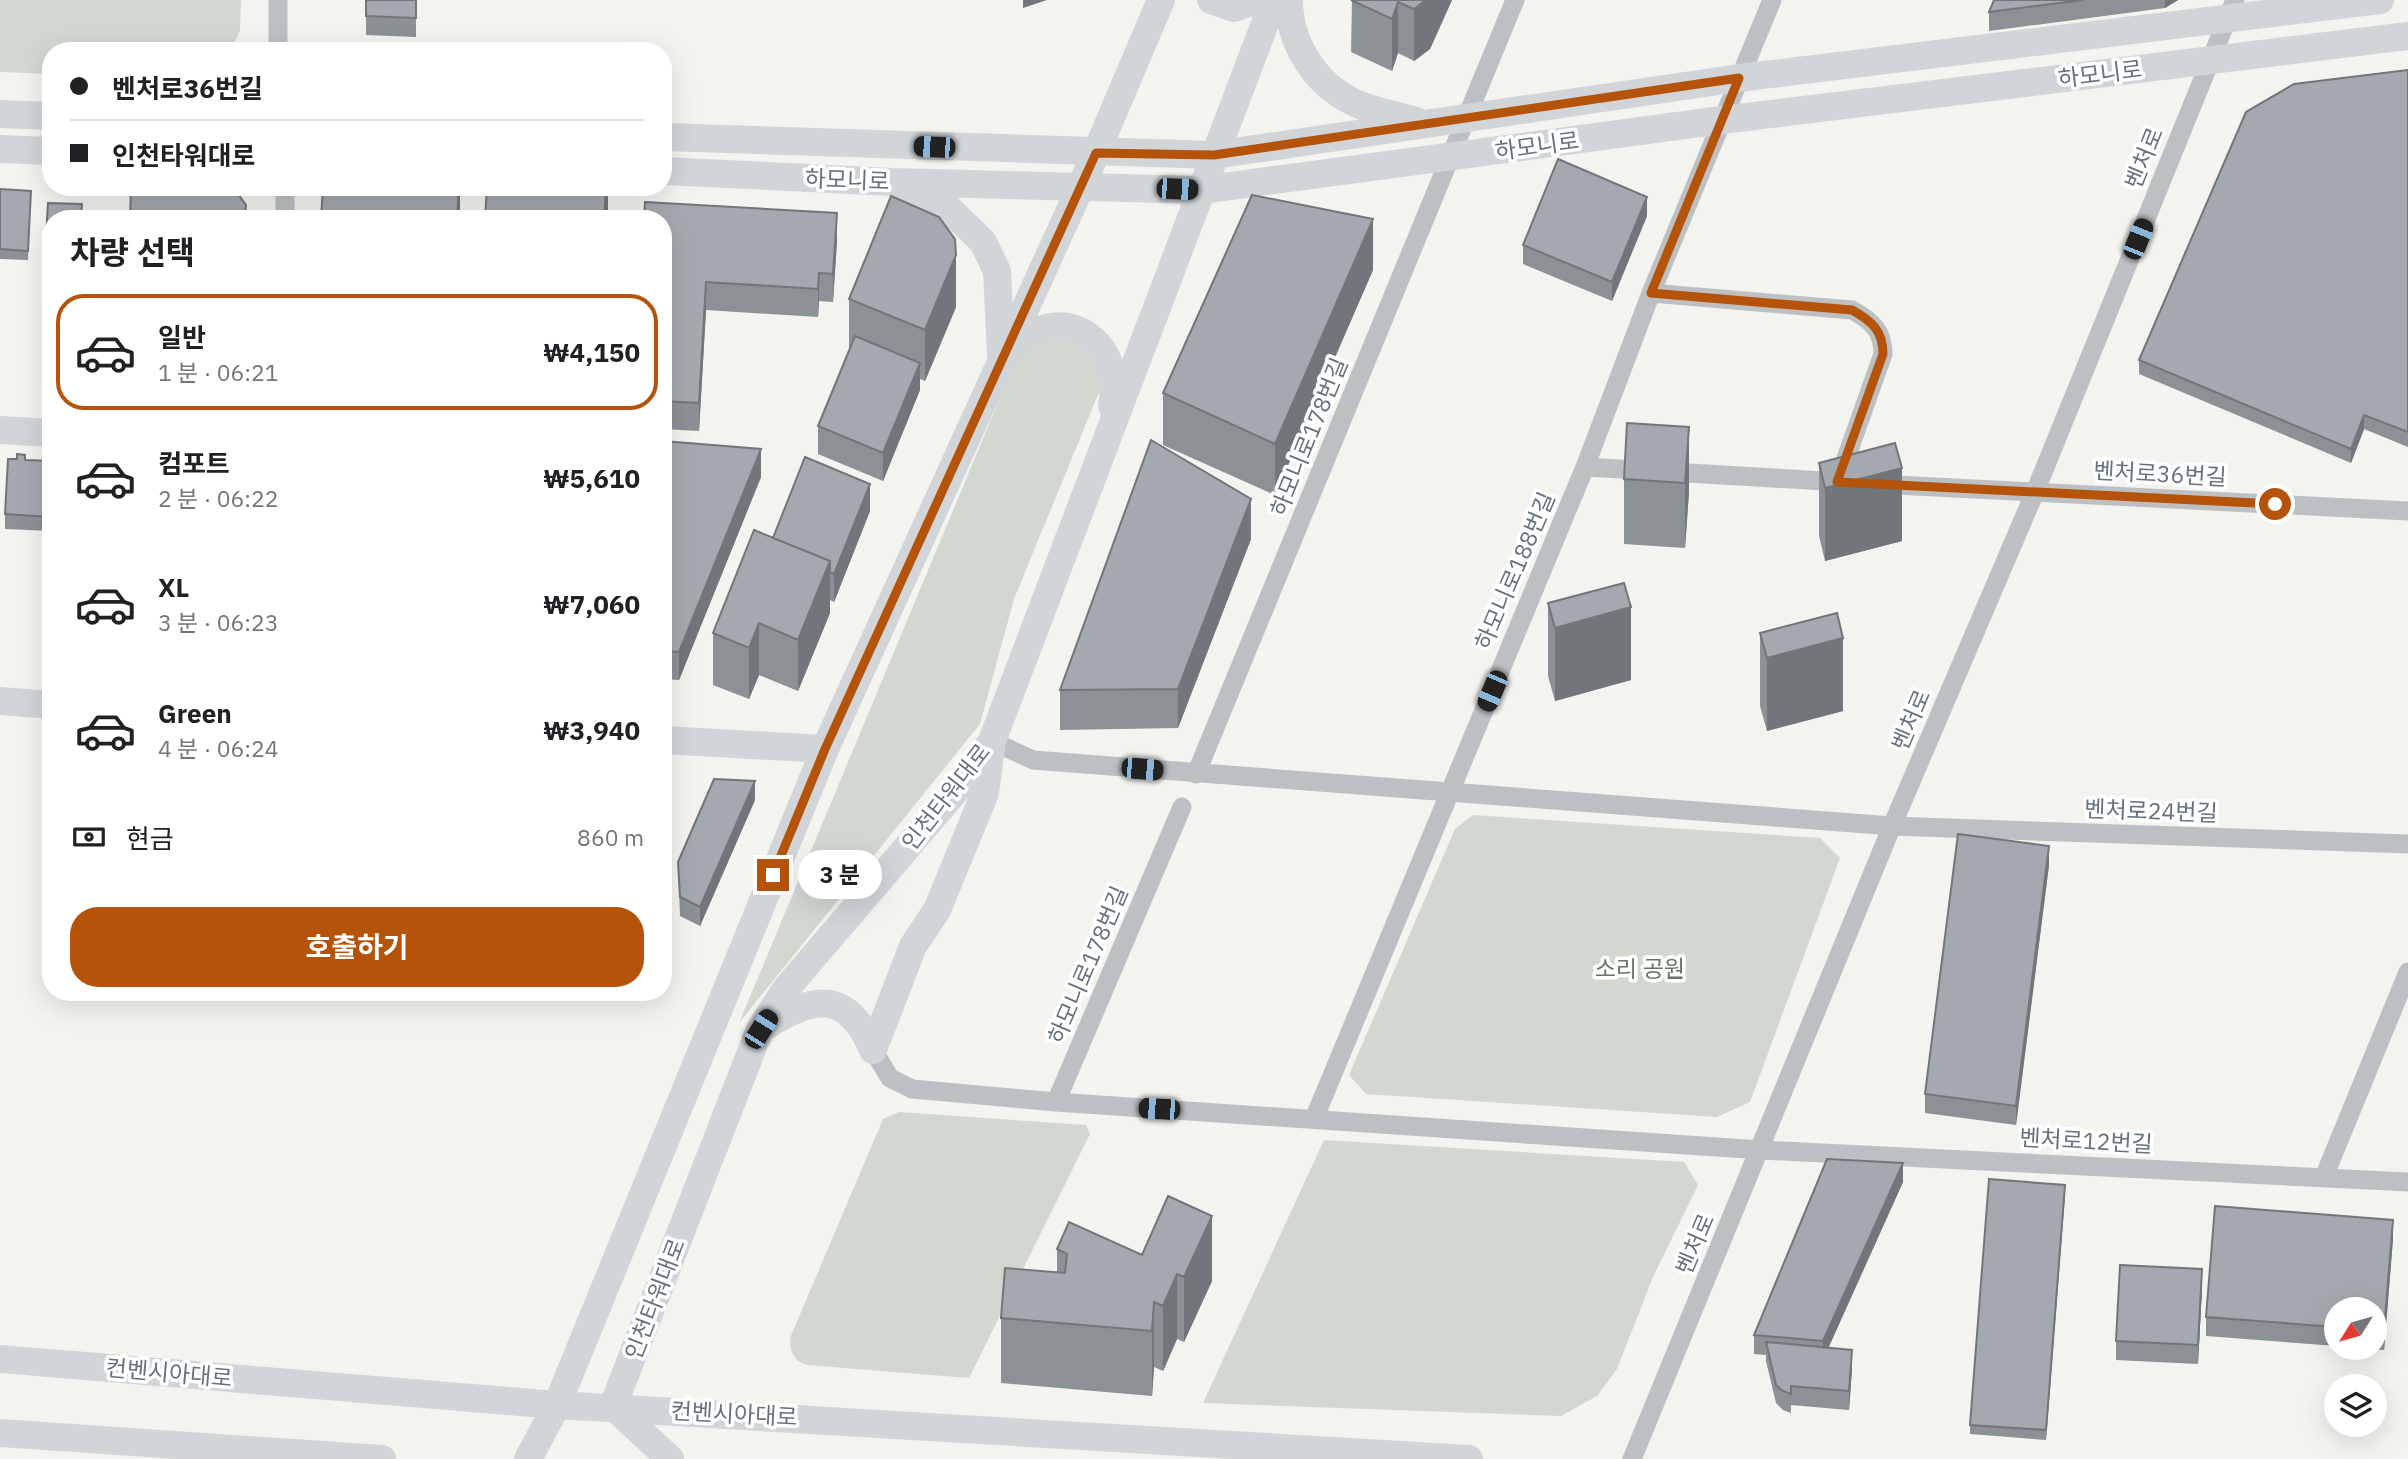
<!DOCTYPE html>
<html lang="ko">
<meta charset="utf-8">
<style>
:root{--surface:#fff;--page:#f6f6f6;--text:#202124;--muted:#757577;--line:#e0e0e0;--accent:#b45309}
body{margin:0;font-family:"IBM Plex Sans","Noto Sans KR",sans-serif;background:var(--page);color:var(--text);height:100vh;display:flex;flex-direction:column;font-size:26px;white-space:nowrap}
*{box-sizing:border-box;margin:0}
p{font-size:23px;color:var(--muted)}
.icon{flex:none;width:38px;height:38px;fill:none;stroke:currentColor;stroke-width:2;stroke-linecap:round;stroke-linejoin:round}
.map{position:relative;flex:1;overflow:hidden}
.panel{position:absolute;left:42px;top:210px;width:630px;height:791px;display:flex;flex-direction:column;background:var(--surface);border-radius:28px;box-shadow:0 7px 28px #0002}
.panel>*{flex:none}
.top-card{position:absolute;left:42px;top:42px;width:630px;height:154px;border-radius:28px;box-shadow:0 7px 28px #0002;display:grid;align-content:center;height:154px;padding:0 28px;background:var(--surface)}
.needle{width:46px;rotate:233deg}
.controls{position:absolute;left:2324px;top:1297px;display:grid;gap:14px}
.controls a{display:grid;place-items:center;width:63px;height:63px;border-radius:50%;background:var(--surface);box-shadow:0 7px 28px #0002;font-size:35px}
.end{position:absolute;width:32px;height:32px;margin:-16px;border:9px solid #b45309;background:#fff;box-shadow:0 0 0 4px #fff}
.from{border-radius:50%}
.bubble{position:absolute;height:49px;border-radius:24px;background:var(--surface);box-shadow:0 7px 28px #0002;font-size:23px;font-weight:700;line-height:49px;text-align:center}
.car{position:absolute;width:21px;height:42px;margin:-21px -10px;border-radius:9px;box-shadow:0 0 5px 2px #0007;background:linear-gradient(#222 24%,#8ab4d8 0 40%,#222 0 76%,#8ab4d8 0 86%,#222 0)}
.top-card b{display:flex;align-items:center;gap:24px;height:66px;font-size:26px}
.top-card b+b{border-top:2px solid var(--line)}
.top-card i{width:18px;height:18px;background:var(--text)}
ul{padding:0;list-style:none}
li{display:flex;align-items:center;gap:21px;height:116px;margin:0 14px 10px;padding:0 14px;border:4px solid transparent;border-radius:28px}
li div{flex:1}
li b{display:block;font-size:26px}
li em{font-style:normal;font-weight:700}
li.active{border-color:var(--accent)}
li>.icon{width:63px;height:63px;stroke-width:1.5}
h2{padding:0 28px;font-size:32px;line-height:84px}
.pay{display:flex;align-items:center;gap:18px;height:77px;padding:0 28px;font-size:26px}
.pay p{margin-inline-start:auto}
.primary-button{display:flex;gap:14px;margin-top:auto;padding:14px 28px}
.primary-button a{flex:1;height:80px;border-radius:28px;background:var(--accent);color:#fff;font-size:28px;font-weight:700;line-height:80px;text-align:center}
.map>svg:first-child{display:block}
</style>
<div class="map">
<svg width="2408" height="1459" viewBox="0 0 2408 1459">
<rect width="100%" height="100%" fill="#f3f3f0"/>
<!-- green -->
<path fill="#d2d8d0" d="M0,0H241L240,30L231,51H51V74L0,72Z
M1076,337L1100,362V390L1014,599L980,724L739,1023L1015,362L1043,338Z
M1473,815L1820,838L1840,858L1750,1102L1717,1117L1366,1094L1349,1075L1455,829Z
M899,1112L1086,1125L1090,1134L969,1378L807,1365C793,1360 790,1352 790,1338L883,1119Z
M1324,1140L1684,1162L1698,1185L1653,1277L1617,1369L1597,1396L1561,1416L1203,1403Z"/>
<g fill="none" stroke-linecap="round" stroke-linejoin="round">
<!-- street -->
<path stroke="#bdc0c3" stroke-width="19" d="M278,0V51
M285,219V187
M1651,293L1852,310C1872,321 1883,331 1883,354L1838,481
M1585,467L1842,482
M1876,484L2408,511
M992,741L1033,760L1892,826L2408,844
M1196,774L1515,0
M873,1050L890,1078L912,1089L1056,1102L1761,1150L2408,1182
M1056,1102L1182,807
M1314,1119L1585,467L1651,293L1772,0
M2324,1177L2408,972
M1632,1459L1892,826L2035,492L2235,0"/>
<!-- secondary -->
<path stroke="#d1d5d8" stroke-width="28" d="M1211,0L1234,8L1258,0
M1289,0C1289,42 1314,83 1353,102C1372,111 1396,115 1416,121
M0,114L51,116
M663,137L1214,155L1739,78L2380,0
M0,149L51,151
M663,171L892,182L1201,190L1722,120L2408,36
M894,183L919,200L947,207L983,242L997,271L1001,355
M1008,356C1053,295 1125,336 1112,406
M0,430L51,433
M0,701L51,705
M663,740L825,749
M766,1026C814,995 848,990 873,1050
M873,1050L913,946L937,910L985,793L991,747
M0,1359L557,1405L1469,1459
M0,1433L382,1459
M528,1459L557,1405L825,749L1096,153L1161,0
M670,1459L613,1406L760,1029L785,990L969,775L992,741L1274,0"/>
</g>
<!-- wall -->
<path fill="#8c9196" d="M366,0H416V37L366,35Z
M1352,0H1452L1430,49L1414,61L1398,53L1392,71L1351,52Z
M1994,0H2178L2165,8L1989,31V12Z
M2408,70V447L2364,429L2351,463L2139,374V360Z
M0,189L31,191L28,260L0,259Z
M1647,216L1612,301L1523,264V245Z
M51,219V262L45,261V252Z
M663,219L837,241L833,302L819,301L818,317L706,310L699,431L663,429Z
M1373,270L1275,495L1163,445V393Z
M849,299L956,307L925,381L920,379V390L883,481L818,454V426L849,350Z
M1689,427V492L1685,548L1624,544V479Z
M663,441L761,477L679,680L663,679Z
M25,460L51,461V531L5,529V514Z
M1819,463L1902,541L1825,561L1819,536Z
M870,511L834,602L830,600V613L798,691L759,675L749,699L713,685V633Z
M1251,539L1178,728L1060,730V690Z
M1548,603L1631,680L1555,701L1548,676Z
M1760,633L1843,711L1767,731L1760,706Z
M755,800L700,926L680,916L678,862Z
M2049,865L2016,1125L1925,1113V1094Z
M543,992H646L645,1001Z
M1903,1182L1828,1348L1852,1369L1849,1410L1791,1405V1413L1783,1410L1776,1403L1766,1361V1355L1754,1354V1335Z
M2065,1194L2046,1440L1970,1434V1425Z
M2393,1239L2384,1350L2352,1348H2375V1309H2336V1346L2206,1336V1317Z
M1057,1249L1142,1255L1212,1281L1184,1342L1177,1339L1163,1371L1154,1367L1152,1396L1001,1383V1318L1057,1272Z
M2202,1288L2198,1364L2116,1360V1341Z"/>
<!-- shaded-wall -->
<path fill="#72767a" d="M1023,0H1047L1023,8Z
M1426,0H1452L1430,49L1414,61V9Z
M2165,0H2178L2165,8Z
M1398,2V53L1392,71V19Z
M459,187H460V219H457Z
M606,187H608V219H604Z
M1647,197V216L1612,301V282Z
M837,213V241L833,302V274Z
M1373,219V270L1275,495V444Z
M956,255V307L925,381V330Z
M819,273V301L818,317V289Z
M706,282V310L699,431V403Z
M920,363V390L883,481V453Z
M2364,415V429L2351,463V449Z
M1689,427V492L1685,548V483Z
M761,449V477L679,680V652Z
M1902,468V541L1825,561V488Z
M870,484V511L834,602V574Z
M1251,499V539L1178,728V689Z
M830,561V613L798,691V640Z
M1631,607V680L1555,701V628Z
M759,623V675L749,699V648Z
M1843,638V711L1767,731V658Z
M755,781V800L700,926V907Z
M2049,846V865L2016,1125V1106Z
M1903,1163V1182L1823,1360V1341Z
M2065,1185V1194L2046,1440V1430Z
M1212,1216V1281L1184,1342V1277Z
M2393,1220V1239L2384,1350V1331Z
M2202,1269V1288L2198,1364V1345Z
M1177,1274V1339L1163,1371V1306Z
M1154,1302V1367L1152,1396V1331Z
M1852,1350V1369L1849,1410V1391Z"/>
<!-- building -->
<path fill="#a3a9ae" stroke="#72767a" stroke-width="2" d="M366,0H416V18L366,16Z
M1351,0H1426L1414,9L1398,2L1392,19Z
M1994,0H2083L1989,12Z
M2408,70V432L2364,415L2351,449L2139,360L2246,112L2294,84Z
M1558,159L1647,197L1612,282L1523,245Z
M131,187H233L246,205L245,219H130Z
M323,187H459L457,219H321Z
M487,187H606L604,219H485Z
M0,189L31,191L28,251L0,249Z
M1252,195L1373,219L1275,444L1163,393Z
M891,196L939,217L955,239L956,255L925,330L849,299Z
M645,202L837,213L833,274L819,273L818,289L706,282L699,403L663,401V219H644Z
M48,203L82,204L81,219H51V252H45Z
M855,336L920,363L883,453L818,426Z
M1627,423L1689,427L1685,483L1624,479Z
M1151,440L1251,499L1178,689L1060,690Z
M663,441L761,449L679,652L663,651Z
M1895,443L1902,468L1825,488L1819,463Z
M17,454L25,455V460L51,461V517L5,514L8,459H17Z
M805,457L870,484L834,574L830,572V561L773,538Z
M754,530L830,561L798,640L759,623L749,648L713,633Z
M1624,583L1631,607L1555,628L1548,603Z
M1837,613L1843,638L1767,658L1760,633Z
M714,779L755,781L700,907L680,897L678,862Z
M1958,834L2049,846L2016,1106L1925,1094Z
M1827,1159L1903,1163L1823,1341L1754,1335Z
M1989,1179L2065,1185L2046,1430L1970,1425Z
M1168,1196L1212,1216L1184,1277L1177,1274L1163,1306L1154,1302L1152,1331L1001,1318L1005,1268L1065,1273L1067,1254L1057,1249L1069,1222L1142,1255Z
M2215,1206L2393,1220L2384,1331L2375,1330V1309H2336V1327L2206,1317Z
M2120,1265L2202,1269L2198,1345L2116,1341Z
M1766,1342L1852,1350L1849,1391L1791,1386V1394L1783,1391L1776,1385Z"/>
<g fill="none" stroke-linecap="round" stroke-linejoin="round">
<!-- route -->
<path stroke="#b45309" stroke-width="9" d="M773,875L825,749L1096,153L1214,155L1739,78L1651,293L1852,310C1872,321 1883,331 1883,354L1837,482L2275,504"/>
</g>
<g text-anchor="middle" stroke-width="7" stroke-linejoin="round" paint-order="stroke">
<!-- street labels -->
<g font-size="23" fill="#66727d" stroke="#fff">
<text transform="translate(2100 74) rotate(-7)" y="8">하모니로</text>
<text transform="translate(1537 146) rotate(-8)" y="8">하모니로</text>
<text transform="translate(2144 158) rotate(-68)" y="8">벤처로</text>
<text transform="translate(847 180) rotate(2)" y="8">하모니로</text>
<text transform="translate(1309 437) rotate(-68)" y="8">하모니로178번길</text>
<text transform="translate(2160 474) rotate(3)" y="8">벤처로36번길</text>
<text transform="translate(1515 571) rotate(-67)" y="8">하모니로188번길</text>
<text transform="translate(1911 720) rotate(-67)" y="8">벤처로</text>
<text transform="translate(946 797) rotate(-52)" y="8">인천타워대로</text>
<text transform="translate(2151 811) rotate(2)" y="8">벤처로24번길</text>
<text transform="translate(1088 965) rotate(-67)" y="8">하모니로178번길</text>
<text transform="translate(2086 1141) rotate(3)" y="8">벤처로12번길</text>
<text transform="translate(1695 1244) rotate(-67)" y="8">벤처로</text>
<text transform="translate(655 1299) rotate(-69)" y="8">인천타워대로</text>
<text transform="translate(169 1373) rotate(5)" y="8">컨벤시아대로</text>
<text transform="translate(734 1414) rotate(3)" y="8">컨벤시아대로</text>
</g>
<!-- park labels -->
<g font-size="23" fill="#667564" stroke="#fff">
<text x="1640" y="977">소리 공원</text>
</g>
</g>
</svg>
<div class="controls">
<a><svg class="needle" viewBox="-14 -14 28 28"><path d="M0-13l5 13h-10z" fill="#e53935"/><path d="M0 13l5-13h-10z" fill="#757577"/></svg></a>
<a><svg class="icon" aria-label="layers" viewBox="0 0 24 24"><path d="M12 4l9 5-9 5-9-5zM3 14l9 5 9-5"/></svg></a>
</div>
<i class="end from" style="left:2275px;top:504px"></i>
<i class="end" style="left:773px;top:875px"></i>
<div class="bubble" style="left:798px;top:850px;width:84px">3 분</div>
<i class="car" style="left:934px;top:147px;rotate:272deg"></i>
<i class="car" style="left:1177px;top:189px;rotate:92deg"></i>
<i class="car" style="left:2138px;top:239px;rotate:22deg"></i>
<i class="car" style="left:1492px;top:691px;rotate:203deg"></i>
<i class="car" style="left:1142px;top:769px;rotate:95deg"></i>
<i class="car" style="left:761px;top:1029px;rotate:32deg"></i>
<i class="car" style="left:1159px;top:1109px;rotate:273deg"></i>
<div class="top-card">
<b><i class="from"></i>벤처로36번길</b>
<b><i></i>인천타워대로</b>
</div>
<section class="panel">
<h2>차량 선택</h2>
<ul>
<li class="active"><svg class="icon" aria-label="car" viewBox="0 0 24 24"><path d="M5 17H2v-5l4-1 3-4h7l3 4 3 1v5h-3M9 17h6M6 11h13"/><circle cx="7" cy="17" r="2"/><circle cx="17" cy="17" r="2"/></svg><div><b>일반</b><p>1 분 · 06:21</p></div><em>₩4,150</em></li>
<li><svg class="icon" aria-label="car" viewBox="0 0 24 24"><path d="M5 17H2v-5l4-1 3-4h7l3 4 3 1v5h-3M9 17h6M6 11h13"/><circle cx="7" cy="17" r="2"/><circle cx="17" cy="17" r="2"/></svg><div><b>컴포트</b><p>2 분 · 06:22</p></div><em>₩5,610</em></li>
<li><svg class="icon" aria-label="car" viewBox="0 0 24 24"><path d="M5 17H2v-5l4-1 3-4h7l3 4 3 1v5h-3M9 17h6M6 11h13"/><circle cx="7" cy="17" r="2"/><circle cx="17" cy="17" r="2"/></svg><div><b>XL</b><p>3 분 · 06:23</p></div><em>₩7,060</em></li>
<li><svg class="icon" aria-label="car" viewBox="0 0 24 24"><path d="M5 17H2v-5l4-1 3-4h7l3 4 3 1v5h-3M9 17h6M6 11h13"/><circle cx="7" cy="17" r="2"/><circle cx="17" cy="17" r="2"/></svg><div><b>Green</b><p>4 분 · 06:24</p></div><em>₩3,940</em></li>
</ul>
<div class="pay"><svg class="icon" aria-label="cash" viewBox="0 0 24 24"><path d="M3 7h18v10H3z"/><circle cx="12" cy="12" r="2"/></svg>현금<p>860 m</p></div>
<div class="primary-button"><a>호출하기</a></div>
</section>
</div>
